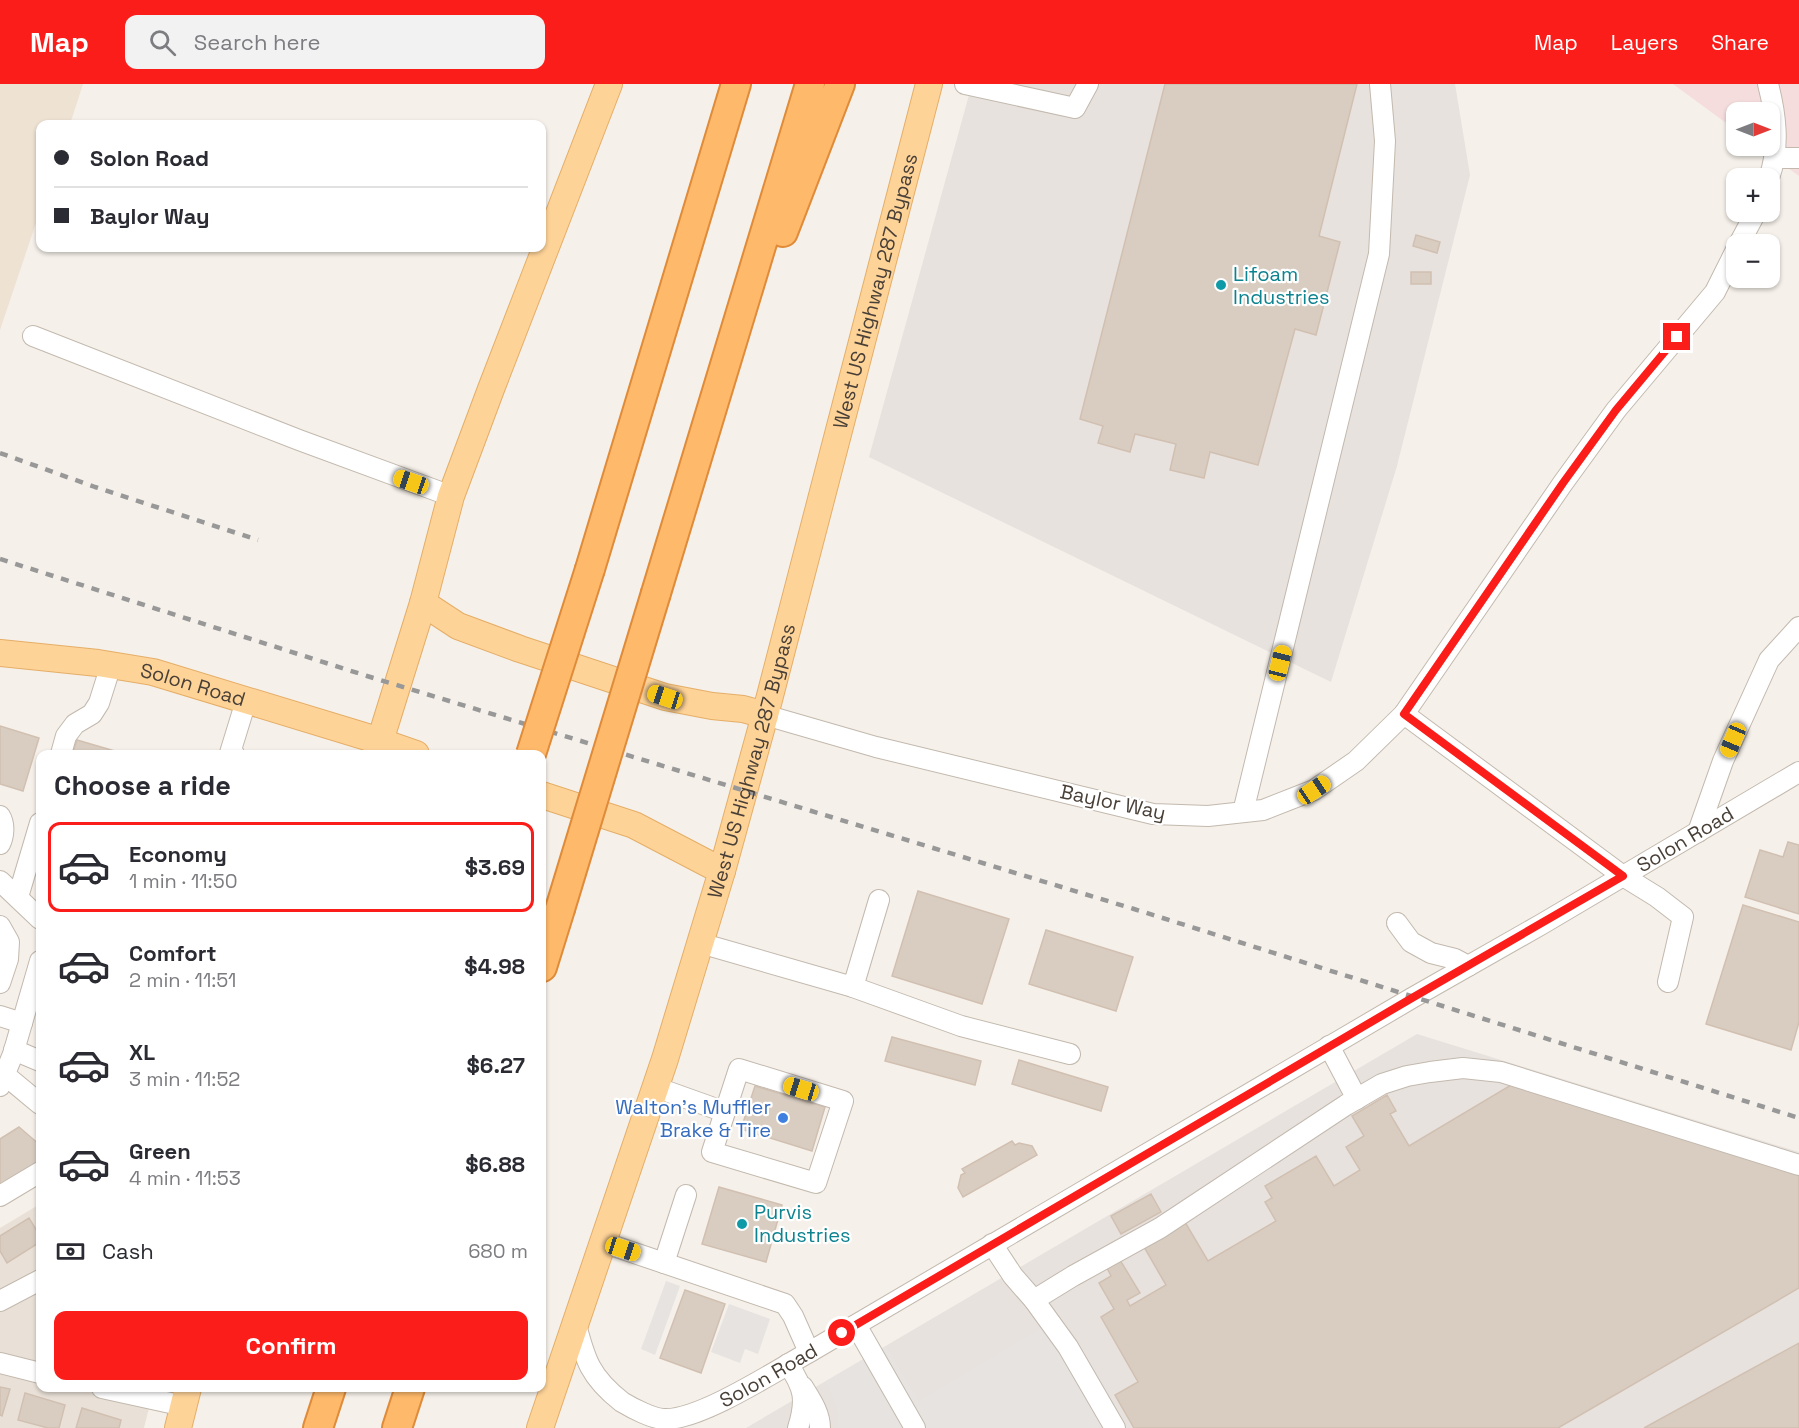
<!DOCTYPE html>
<meta charset="utf-8">
<style>
:root{--surface:#fff;--page:#f2f2f3;--text:#2b2b33;--muted:#7c7c81;--line:#e1e1e2;--accent:#fb1d1a}
body{margin:0;font-family:"Space Grotesk",sans-serif;background:var(--page);color:var(--text);height:100vh;display:flex;flex-direction:column;font-size:22px;white-space:nowrap}
*{box-sizing:border-box;margin:0}
p{font-size:20px;color:var(--muted)}
.icon{flex:none;width:33px;height:33px;fill:none;stroke:currentColor;stroke-width:2;stroke-linecap:round;stroke-linejoin:round}
.map{position:relative;flex:1;overflow:hidden}
.sheet{position:absolute;left:36px;top:666px;width:510px;height:642px;display:flex;flex-direction:column;background:var(--surface);border-radius:12px;box-shadow:0 2px 4px #0004}
.sheet>*{flex:none}
.hud{position:absolute;left:36px;top:36px;width:510px;height:132px;border-radius:12px;box-shadow:0 2px 4px #0004;display:grid;align-content:center;height:132px;padding:0 18px;background:var(--surface)}
.needle{width:39px;rotate:90deg}
.buttons{position:absolute;left:1726px;top:18px;display:grid;gap:12px}
.buttons a{display:grid;place-items:center;width:54px;height:54px;border-radius:12px;background:var(--surface);box-shadow:0 2px 4px #0004;font-size:30px}
.end{position:absolute;width:27px;height:27px;margin:-14px;border:8px solid #fb1d1a;background:#fff;box-shadow:0 0 0 3px #fff}
.from{border-radius:50%}
.car{position:absolute;width:18px;height:36px;margin:-18px -9px;border-radius:8px;box-shadow:0 0 4px 2px #0007;background:linear-gradient(#f5c518 24%,#345 0 40%,#f5c518 0 76%,#345 0 86%,#f5c518 0)}
.hud b{display:flex;align-items:center;gap:21px;height:57px;font-size:22px}
.hud b+b{border-top:2px solid var(--line)}
.hud i{width:15px;height:15px;background:var(--text)}
ul{padding:0;list-style:none}
li{display:flex;align-items:center;gap:18px;height:90px;margin:0 12px 9px;padding:0 6px;border:3px solid transparent;border-radius:12px}
li div{flex:1}
li b{display:block;font-size:22px}
li em{font-style:normal;font-weight:700}
li.on{border-color:var(--accent)}
li>.icon{width:54px;height:54px;stroke-width:1.5}
h2{padding:0 18px;font-size:27px;line-height:72px}
.pay{display:flex;align-items:center;gap:15px;height:66px;padding:0 18px;font-size:22px}
.pay p{margin-inline-start:auto}
.action{display:flex;gap:12px;margin-top:auto;padding:12px 18px}
.action a{flex:1;height:69px;border-radius:12px;background:var(--accent);color:#fff;font-size:24px;font-weight:700;line-height:69px;text-align:center}
header{display:flex;align-items:center;gap:36px;box-sizing:border-box;height:84px;padding:0 30px;background:var(--accent);color:#fff}
header strong{font-size:28px}
nav{display:flex;gap:33px;margin-inline-start:auto;font-size:21px}
.search{width:420px;height:54px;background:var(--page);display:flex;align-items:center;gap:15px;box-sizing:border-box;padding:0 21px;border-radius:12px;color:var(--muted);font-size:22px}
.map>svg:first-child{display:block}
</style>
<header>
<strong>Map</strong>
<div class="search"><svg class="icon" aria-label="search" viewBox="0 0 24 24"><circle cx="10" cy="10" r="6"/><path d="M15 15l6 6"/></svg>Search here</div>
<nav><a>Map</a><a>Layers</a><a>Share</a></nav>
</header>
<div class="map">
<svg width="1799" height="1344" viewBox="0 0 1799 1344">
<rect width="100%" height="100%" fill="#f5f0e9"/>
<!-- residential -->
<path fill="#e9e1d7" d="M40,1120V1304H154L144,1344H0V1144Z"/>
<!-- industrial -->
<path fill="#e7e2de" d="M972,0H1455L1470,91L1397,382L1331,598L869,373Z
M1417,950L1799,1068V1344H746Z"/>
<!-- education -->
<path fill="#eee2d3" d="M0,0H83L70,40H40V127L0,246Z"/>
<!-- medical -->
<path fill="#f5dddd" d="M1673,0H1799V92L1757,62H1770V28H1737V47Z"/>
<!-- parking -->
<path fill="#e6e3e1" d="M666,1197L680,1202L655,1271L641,1265Z
M729,1220L770,1235L758,1270L745,1265L740,1279L711,1268Z
M1045,1242L1104,1344H838L839,1331L833,1313L826,1297L886,1262L919,1317Z"/>
<!-- building -->
<path fill="#d9cdc1" stroke="#d1c0b1" stroke-width="1.5" d="M1165,0H1357L1319,152L1340,158L1316,251L1295,245L1258,381L1210,368L1204,394L1170,386L1176,360L1135,350L1130,368L1098,359L1103,342L1080,335Z
M1416,151L1440,158L1437,169L1413,162Z
M1411,188H1431V200H1411Z
M0,642L39,654L23,707L0,700Z
M77,656L125,670H72Z
M1788,758L1799,761V830L1745,813L1760,766L1783,773Z
M918,807L1009,835L982,920L892,892Z
M1743,821L1799,838V938L1791,966L1706,940Z
M1046,846L1133,873L1116,927L1029,900Z
M892,953L981,977L975,1001L885,977Z
M1019,976L1108,1003L1101,1027L1012,1000Z
M1511,1001L1799,1091V1204L1558,1344H1134L1115,1311L1138,1298L1101,1233L1114,1225L1099,1199L1111,1192L1107,1184L1120,1176L1140,1209L1127,1216L1130,1222L1166,1201L1144,1163L1185,1138L1208,1177L1276,1137L1265,1118L1272,1114L1265,1102L1316,1072L1334,1102L1360,1086L1346,1063L1364,1052L1352,1032L1387,1011L1396,1027L1390,1030L1409,1062Z
M755,1002L825,1023L812,1067L741,1045Z
M19,1043L40,1061V1079L0,1103V1055Z
M1012,1057L1015,1061L1019,1059L1032,1062L1037,1071L963,1113L958,1104L961,1091L965,1089L962,1085Z
M719,1103L782,1121L766,1178L702,1160Z
M1151,1110L1161,1128L1121,1150L1111,1132Z
M29,1134L40,1152V1158L7,1179L0,1167V1152Z
M685,1206L725,1220L701,1289L660,1274Z
M1799,1259V1344H1644Z
M0,1303L10,1305L2,1332L0,1331Z
M25,1309L65,1321L59,1344H48L18,1336Z
M82,1324L121,1336L119,1344H76Z"/>
<g fill="none" stroke-linecap="round" stroke-linejoin="round">
<defs>
<g id="minor">
<path d="M965,0L1075,24L1088,0"/>
<path d="M1768,0C1776,31 1780,63 1769,94"/>
<path d="M1774,74H1799"/>
<path d="M1739,160L1756,128"/>
<path d="M33,252L299,356L451,412"/>
<path d="M1404,630L1623,792L1657,813L1683,833L1668,898"/>
<path d="M765,631L876,663L1153,730L1208,732L1263,726L1314,706L1356,677L1404,630L1563,399L1616,326L1715,208L1737,164"/>
<path d="M61,670L66,652L75,640L92,630L99,619L111,581"/>
<path d="M234,670L230,669L246,617"/>
<path d="M1243,728L1379,170L1385,57L1380,0"/>
<path d="M0,732C5,740 4,752 0,760"/>
<path d="M1698,748L1723,677L1769,576L1799,543"/>
<path d="M0,797L40,835"/>
<path d="M18,813L40,739"/>
<path d="M1397,839L1411,858L1431,869L1455,875L1468,882"/>
<path d="M0,842L9,858L8,875L0,899"/>
<path d="M700,859L853,903L879,816"/>
<path d="M853,903L961,942L1070,970"/>
<path d="M0,932L22,939"/>
<path d="M1329,962L1357,1015"/>
<path d="M14,966L40,977"/>
<path d="M739,985L843,1017L816,1099L712,1068Z"/>
<path d="M5,991L40,1020"/>
<path d="M0,1002L13,970L40,877"/>
<path d="M655,1003L725,1028"/>
<path d="M0,1112L40,1088"/>
<path d="M602,1158L785,1220L793,1232L809,1268"/>
<path d="M992,1160L1013,1192L1034,1216L1068,1263L1115,1344"/>
<path d="M664,1179L686,1111"/>
<path d="M1034,1216L1073,1192L1160,1144L1346,1021L1382,1000L1407,992L1430,988L1463,984L1501,988L1799,1081"/>
<path d="M0,1217L40,1196"/>
<path id="s1" d="M575,1237C585,1276 590,1293 622,1318C632,1324 653,1335 664,1335C700,1337 780,1284 813,1266L1412,914L1542,840L1799,688"/>
<path d="M856,1241L915,1344"/>
<path d="M0,1279L40,1289"/>
<path d="M788,1280C804,1304 807,1315 798,1344"/>
<path d="M803,1303C811,1316 820,1329 820,1344"/>
<path d="M102,1304L184,1322"/>
</g>
<g id="major">
<path d="M423,519L458,542L520,565L665,613L712,622L743,625L765,631"/>
<path id="s2" d="M0,569L98,579L153,588L367,653L416,670"/>
<path d="M376,670L423,519L451,412L491,305L609,0"/>
<path d="M542,711L634,741L722,787"/>
<path d="M178,1344L188,1304"/>
<path id="s3" d="M540,1344L665,975L722,787L765,631L929,0"/>
</g>
<path id="highway" d="M783,148L840,0
M590,485L736,0
M656,509L810,0
M542,883L560,825
M318,1344L331,1304
M397,1344L410,1304"/>
</defs>
<!-- minor casing -->
<use href="#minor" stroke="#c3b9ae" stroke-width="22"/>
<!-- major casing -->
<use href="#major" stroke="#e5ae67" stroke-width="28"/>
<!-- highway casing -->
<use href="#highway" stroke="#df8b39" stroke-width="32"/>
<!-- minor -->
<use href="#minor" stroke="#fff" stroke-width="20"/>
<!-- major -->
<use href="#major" stroke="#fed398" stroke-width="26"/>
<!-- highway -->
<use href="#highway" stroke="#feb96a" stroke-width="28"/>
<!-- rail -->
<path stroke="#989898" stroke-width="4.5" stroke-dasharray="8 8" stroke-linecap="butt" d="M0,369L95,403L258,456
M0,475L367,592L1134,825L1799,1034"/>
<defs>
<path id="highway-bridge" d="M531,670L590,485
M560,825L656,509"/>
</defs>
<!-- highway-bridge casing -->
<use href="#highway-bridge" stroke="#df8b39" stroke-width="32" stroke-linecap="butt"/>
<!-- highway-bridge -->
<use href="#highway-bridge" stroke="#feb96a" stroke-width="28"/>
</g>
<g fill="none" stroke-linecap="round" stroke-linejoin="round">
<!-- route -->
<path stroke="#fb1d1a" stroke-width="8" d="M842,1249L1412,914L1623,792L1404,630L1563,399L1616,326L1677,253"/>
</g>
<!-- markers -->
<g fill="#0f9aa8" stroke="#fff" stroke-width="2">
<circle cx="1221" cy="201" r="6"/>
<circle cx="742" cy="1140" r="6"/>
</g>
<circle fill="#3f7fe0" stroke="#fff" stroke-width="2" cx="783" cy="1034" r="6"/>
<g text-anchor="middle" stroke-width="4.5" stroke-linejoin="round" paint-order="stroke">
<!-- culture labels -->
<g font-size="20" fill="#0d838f" stroke="#fff" text-anchor="start">
<text x="1233" y="197">Lifoam<tspan x="1233" dy="23">Industries</tspan></text>
<text x="754" y="1135">Purvis<tspan x="754" dy="23">Industries</tspan></text>
</g>
<!-- street labels -->
<g font-size="20" fill="#483f37" stroke="#fff">
<text dy="7" stroke="none"><textPath href="#s3" startOffset="1186">West US Highway 287 Bypass</textPath></text>
<text dy="7" stroke="none"><textPath href="#s2" startOffset="196">Solon Road</textPath></text>
<text dy="7" stroke="none"><textPath href="#s3" startOffset="700">West US Highway 287 Bypass</textPath></text>
<text transform="translate(1113 718) rotate(12)" y="7">Baylor Way</text>
<text dy="7" stroke="none"><textPath href="#s1" startOffset="1318">Solon Road</textPath></text>
<text dy="7" stroke="none"><textPath href="#s1" startOffset="256">Solon Road</textPath></text>
</g>
<!-- shop labels -->
<g font-size="20" fill="#366cbe" stroke="#fff" text-anchor="end">
<text x="771" y="1030">Walton's Muffler<tspan x="771" dy="23">Brake &amp; Tire</tspan></text>
</g>
</g>
</svg>
<div class="buttons">
<a><svg class="needle" viewBox="-14 -14 28 28"><path d="M0-13l5 13h-10z" fill="#e53935"/><path d="M0 13l5-13h-10z" fill="#7c7c81"/></svg></a>
<a>+</a>
<a>−</a>
</div>
<i class="end from" style="left:842px;top:1249px"></i>
<i class="end" style="left:1677px;top:253px"></i>
<i class="car" style="left:411px;top:398px;rotate:289deg"></i>
<i class="car" style="left:1280px;top:579px;rotate:14deg"></i>
<i class="car" style="left:665px;top:613px;rotate:288deg"></i>
<i class="car" style="left:1733px;top:656px;rotate:203deg"></i>
<i class="car" style="left:1314px;top:706px;rotate:56deg"></i>
<i class="car" style="left:801px;top:1005px;rotate:287deg"></i>
<i class="car" style="left:623px;top:1165px;rotate:108deg"></i>
<div class="hud">
<b><i class="from"></i>Solon Road</b>
<b><i></i>Baylor Way</b>
</div>
<section class="sheet">
<h2>Choose a ride</h2>
<ul>
<li class="on"><svg class="icon" aria-label="car" viewBox="0 0 24 24"><path d="M5 17H2v-5l4-1 3-4h7l3 4 3 1v5h-3M9 17h6M6 11h13"/><circle cx="7" cy="17" r="2"/><circle cx="17" cy="17" r="2"/></svg><div><b>Economy</b><p>1 min · 11:50</p></div><em>$3.69</em></li>
<li><svg class="icon" aria-label="car" viewBox="0 0 24 24"><path d="M5 17H2v-5l4-1 3-4h7l3 4 3 1v5h-3M9 17h6M6 11h13"/><circle cx="7" cy="17" r="2"/><circle cx="17" cy="17" r="2"/></svg><div><b>Comfort</b><p>2 min · 11:51</p></div><em>$4.98</em></li>
<li><svg class="icon" aria-label="car" viewBox="0 0 24 24"><path d="M5 17H2v-5l4-1 3-4h7l3 4 3 1v5h-3M9 17h6M6 11h13"/><circle cx="7" cy="17" r="2"/><circle cx="17" cy="17" r="2"/></svg><div><b>XL</b><p>3 min · 11:52</p></div><em>$6.27</em></li>
<li><svg class="icon" aria-label="car" viewBox="0 0 24 24"><path d="M5 17H2v-5l4-1 3-4h7l3 4 3 1v5h-3M9 17h6M6 11h13"/><circle cx="7" cy="17" r="2"/><circle cx="17" cy="17" r="2"/></svg><div><b>Green</b><p>4 min · 11:53</p></div><em>$6.88</em></li>
</ul>
<div class="pay"><svg class="icon" aria-label="cash" viewBox="0 0 24 24"><path d="M3 7h18v10H3z"/><circle cx="12" cy="12" r="2"/></svg>Cash<p>680 m</p></div>
<div class="action"><a>Confirm</a></div>
</section>
</div>
